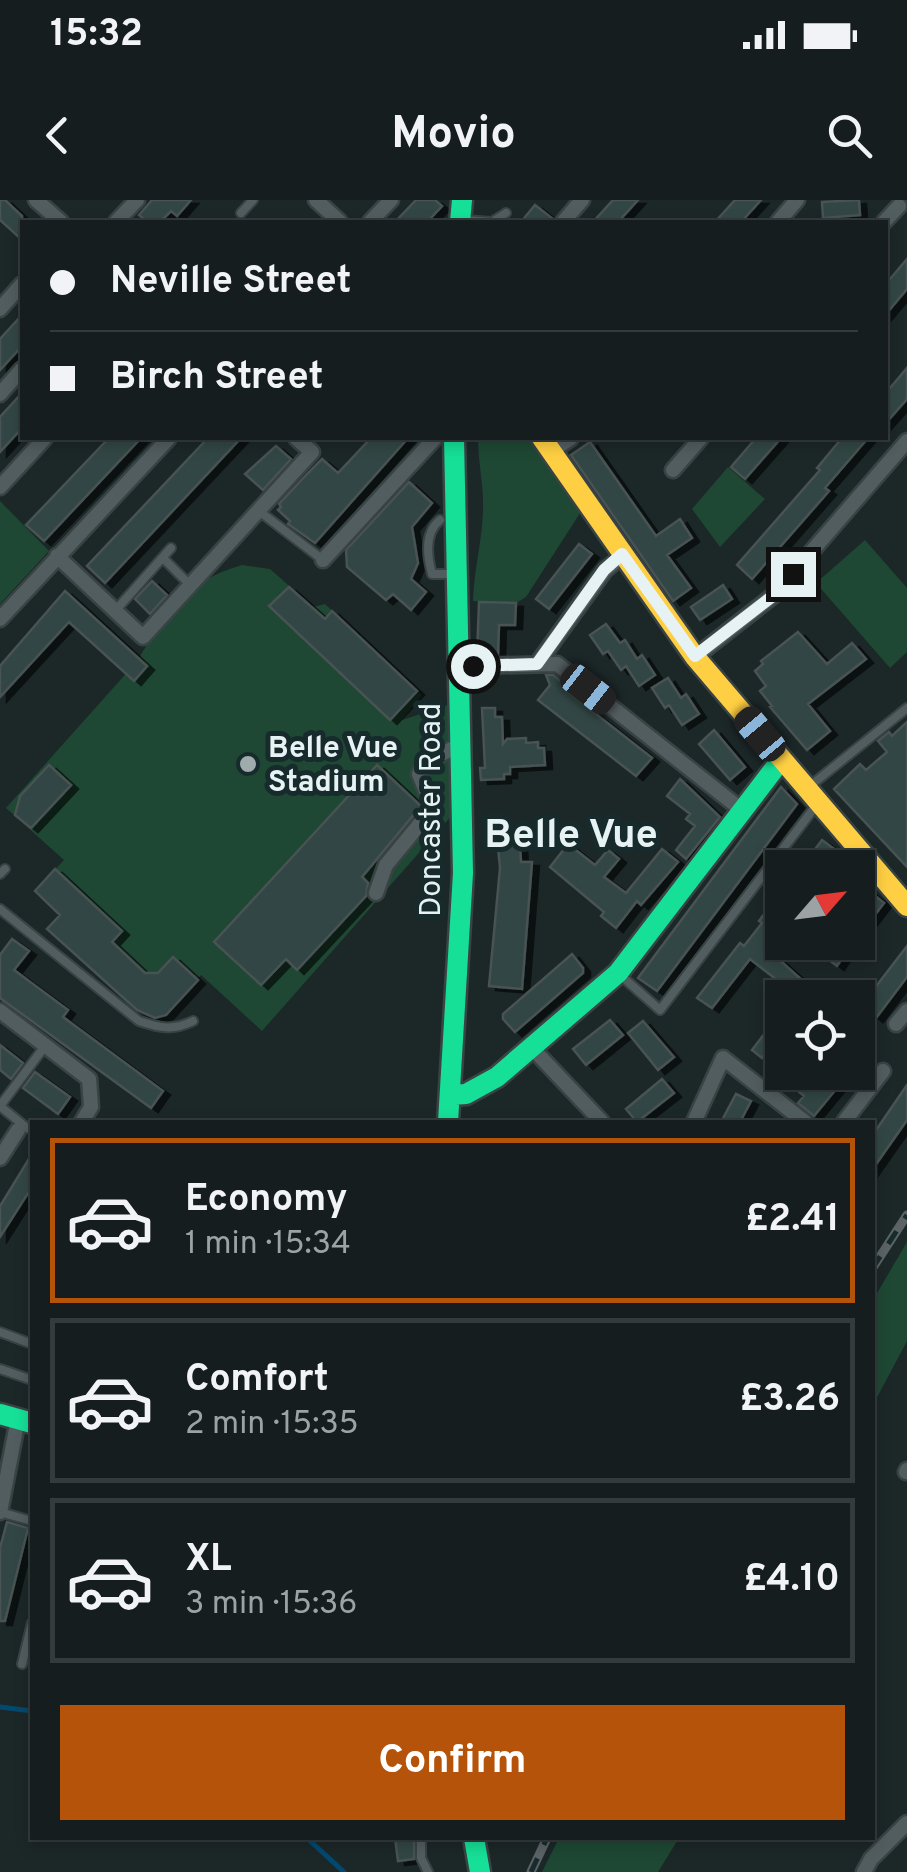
<!DOCTYPE html>
<meta charset="utf-8">
<style>
:root{--surface:#151d1e;--page:#222a2b;--text:#f1f3f6;--muted:#9da2a4;--line:#343b3c;--accent:#b45309}
body{margin:0;font-family:Overpass,sans-serif;background:var(--page);color:var(--text);height:100vh;display:flex;flex-direction:column;font-size:38px;white-space:nowrap}
*{box-sizing:border-box;margin:0}
p{font-size:32px;color:var(--muted)}
.icon{flex:none;width:55px;height:55px;fill:none;stroke:currentColor;stroke-width:2;stroke-linecap:round;stroke-linejoin:round}
.map{position:relative;flex:1;overflow:hidden}
.side{position:absolute;left:30px;top:920px;width:845px;height:720px;display:flex;flex-direction:column;background:var(--surface);border-radius:0px;box-shadow:0 5px 15px #0003,0 0 0 2px var(--line)}
.side>*{flex:none}
.hud{position:absolute;left:20px;top:20px;width:868px;height:220px;border-radius:0px;box-shadow:0 5px 15px #0003,0 0 0 2px var(--line);display:grid;align-content:center;height:220px;padding:0 30px;background:var(--surface)}
.needle{width:65px;rotate:62deg}
.buttons{position:absolute;left:765px;top:650px;display:grid;gap:20px}
.buttons a{display:grid;place-items:center;width:110px;height:110px;border-radius:0px;background:var(--surface);box-shadow:0 5px 15px #0003,0 0 0 2px var(--line);font-size:50px}
.end{position:absolute;width:45px;height:45px;margin:-22px;border:12px solid #e6f2f3;background:#111;box-shadow:0 0 0 5px #111}
.from{border-radius:50%}
.car{position:absolute;width:30px;height:60px;margin:-30px -15px;border-radius:12px;box-shadow:0 0 8px 2px #0007;background:linear-gradient(#222 24%,#8ab4d8 0 40%,#222 0 76%,#8ab4d8 0 86%,#222 0)}
.hud b{display:flex;align-items:center;gap:35px;height:95px;font-size:38px}
.hud b+b{border-top:2px solid var(--line)}
.hud i{width:25px;height:25px;background:var(--text)}
ul{padding:18px 0 0;list-style:none}
li{display:flex;align-items:center;gap:30px;height:165px;margin:0 20px 15px;padding:0 10px;border:5px solid var(--line);border-radius:0px}
li div{flex:1}
li b{display:block;font-size:38px}
li em{font-style:normal;font-weight:700}
li.on{border-color:var(--accent)}
li>.icon{width:90px;height:90px;stroke-width:1.5}
.button{display:flex;gap:20px;margin-top:auto;padding:20px 30px}
.button a{flex:1;height:115px;border-radius:0px;background:var(--accent);color:#fff;font-size:40px;font-weight:700;line-height:115px;text-align:center}
.status{display:flex;justify-content:space-between;align-items:center;height:70px;padding:0 50px;background:var(--surface);direction:ltr}
.status svg{height:28px;fill:currentColor}
header{display:flex;justify-content:space-between;align-items:center;height:130px;padding:0 30px;background:var(--surface);font-size:45px;font-weight:700}
.map>svg:first-child{display:block}
</style>
<div class="status"><b>15:32</b><svg viewBox="0 0 49 12"><path d="M0 12V9h3v3zM5 12V6h3v6zM10 12V3h3v9zM15 12V0h3v12zM26 1h20v11H26zM47 4h2v5h-2z"/></svg></div>
<header><svg class="icon" aria-label="back" viewBox="0 0 24 24"><path d="M15 5l-7 7 7 7"/></svg>Movio<svg class="icon" aria-label="search" viewBox="0 0 24 24"><circle cx="10" cy="10" r="6"/><path d="M15 15l6 6"/></svg></header>
<div class="map">
<svg width="907" height="1672" viewBox="0 0 907 1672">
<defs>
<filter id="shadow"><feDropShadow dx="7" dy="4" stdDeviation="0" flood-color="#0009"/></filter>
</defs>
<rect width="100%" height="100%" fill="#1c2728"/>
<!-- green -->
<path fill="#1e4834" d="M478,238H534L582,310L526,397L516,403L473,401C474,369 482,342 483,311C484,286 478,263 478,238Z
M728,267L765,299L720,347L692,309Z
M0,301L49,351L0,404Z
M865,340L907,388V452L890,468L816,383Z
M242,365L270,369L313,407L325,404L422,495L402,520L448,505L454,613L262,831L201,775L166,815L155,818L130,806L47,729L60,715L35,691L64,660L6,608L139,459C146,441 189,394 205,381C216,373 230,369 242,365Z
M907,1042V1141L873,1205V1100Z
M559,1638H679L658,1672H542Z"/>
<g fill="none" stroke-linecap="round" stroke-linejoin="round">
<!-- stream -->
<path stroke="#03496f" stroke-width="5" d="M0,1507L32,1511
M307,1638L344,1672"/>
</g>
<!-- building -->
<path fill="#314745" stroke="#485252" stroke-width="2.5" filter="url(#shadow)" d="M0,0H5L22,16V40L0,20Z
M152,0H191L177,16L171,11L160,22H148L139,15Z
M416,0H435L442,6L427,22H395Z
M613,0H638L618,22H593Z
M735,0H761L741,22H715Z
M859,0L860,15L823,18L822,2Z
M535,5L553,19V22H521Z
M907,59V89L885,115V85Z
M22,115V146L0,170V139Z
M907,168V199L885,224V194Z
M22,193V228L0,252V217Z
M109,238H141L44,341L26,325Z
M208,238H241L105,383L87,366Z
M371,238H408L315,343L288,324L290,321L278,310L281,307L279,304L307,274L322,259L338,273Z
M756,238H781L745,279L731,267Z
M842,238H868L825,288L829,291L752,379L737,365L820,270L817,268Z
M590,242L656,336L680,319L692,338L667,355L691,388L673,401L571,255Z
M276,246L291,259L263,290L245,274Z
M409,282L432,303L412,327L418,363L411,379L426,392L411,410L393,394L386,400L347,367L346,350Z
M579,344L592,354L549,409L536,399Z
M152,381L167,395L150,414L135,399Z
M723,385L732,399L700,420L691,407Z
M289,387L325,419L332,411L417,491L390,520L269,406Z
M65,391L147,466L134,481L69,422L0,497V466Z
M479,402L516,403L515,425H499L498,455H477Z
M606,424L620,443L625,440L637,459L642,455L655,475L639,486L626,466L621,470L608,451L603,454L590,435Z
M798,432L827,464L852,443L866,459L808,504L830,531L807,550L770,507L772,506L760,491L766,486L755,471L763,464L761,461Z
M546,475H553L567,486L564,489L652,558L636,576L538,500L550,485Z
M668,478L681,498L686,494L699,514L682,525L669,505L665,508L652,488Z
M482,508H495V517H502L503,544L507,539L526,538V543L538,542V548H544L545,565L510,567V574H504V579L481,580L480,568H485Z
M907,522V667L834,589L860,564L866,570L887,552L878,541L889,532L892,536Z
M714,530L745,567L730,580L699,544Z
M49,565L71,585L31,628L15,615L20,596Z
M377,565L421,606L362,677L368,683L366,696L297,770L286,759L261,785L214,742Z
M680,579L720,617L686,659L676,650L695,626L686,619L690,614L667,596Z
M781,587L797,604L657,791L638,778Z
M822,640L837,651L825,668H801Z
M568,644L595,665L608,650L619,659L604,677L626,693L662,649L678,662L641,705L637,701L616,728L601,716L604,712L550,667Z
M520,645L521,662H532L522,789L489,786L500,668L498,647Z
M55,669L122,731L112,742L145,773H158L173,757L198,780L166,815L155,818L137,810L47,729L60,715L35,691Z
M782,690V724L765,747L822,798H800L750,759L712,808L697,798L740,743L744,746L762,723L759,721Z
M869,691L884,703L858,737V706Z
M12,739L29,751L14,770L68,810L63,817L163,891L151,908L0,798V755Z
M829,742H853L837,766L821,754Z
M907,746V777L876,818L861,806Z
M572,754L583,768V773L515,832L503,819V814Z
M782,811V842L774,853L769,849L762,858L752,850Z
M610,820L623,835L586,865L573,849Z
M643,821L674,857L658,870L628,833Z
M0,845L23,863L11,879L0,870Z
M35,872L70,897L58,914L23,888Z
M811,872H850L814,916L798,903L804,896L797,890Z
M662,879L674,893L637,922L626,909Z
M907,885V920L872,970V936Z
M736,894L751,901L740,922H721Z
M32,954V987L0,1037V1006Z
M7,1322L28,1328L5,1421H0V1348Z
M395,1638H414V1659L398,1661Z"/>
<g fill="none" stroke-linecap="round" stroke-linejoin="round">
<defs>
<path id="lane" d="M241,13L253,0
M465,20L491,22
M492,22L506,13
M259,311L323,360
M440,320C424,333 427,356 432,374H453
M163,358L190,385
M115,411L171,348
M810,586L907,508
M0,674L5,669
M0,709L139,821C160,828 173,831 193,821
M618,773L660,810L818,603
M27,928L0,906L45,846
M0,1132L32,1144
M0,1169L32,1180
M0,1312L32,1321
M22,1464L32,1423
M421,1638V1658L428,1672"/>
<path id="street" d="M36,0L61,22
M316,0L340,22
M116,22L137,0
M370,22L391,0
M563,22L582,0
M778,22L797,0
M884,22L899,6
M0,109L22,84
M0,194L22,169
M550,252L571,238
M673,270L701,238
M0,287L45,238
M57,356L143,437L312,252L296,238
M323,360L435,238
M0,419L169,238
M695,457L774,395L907,241
M537,464L605,370L623,355
M473,466L557,464L743,611
M376,693L386,665L433,608L419,574C430,558 444,552 461,545
M0,811L89,879L91,907L82,922
M896,824L907,811
M532,848L602,922
M769,893L785,872
M694,922L723,858L805,922
M844,922L883,871
M0,958L18,930
M906,1272L907,1270
M0,1312L18,1219
M864,1672L871,1659L907,1623"/>
<path id="fast" d="M460,22L462,0
M451,895L466,894L497,877L618,773L781,560
M448,922L463,673L454,238
M0,1214L32,1223
M474,1638L480,1672"/>
<path id="slow" d="M542,238L695,457L907,706"/>
</defs>
<!-- lane casing -->
<use href="#lane" stroke="#394344" stroke-width="12"/>
<!-- street casing -->
<use href="#street" stroke="#394344" stroke-width="19"/>
<!-- fast casing -->
<use href="#fast" stroke="#394344" stroke-width="25"/>
<!-- slow casing -->
<use href="#slow" stroke="#394344" stroke-width="25"/>
<!-- lane -->
<use href="#lane" stroke="#525d60" stroke-width="8"/>
<!-- street -->
<use href="#street" stroke="#525d60" stroke-width="14"/>
<!-- fast -->
<use href="#fast" stroke="#16e098" stroke-width="20"/>
<!-- slow -->
<use href="#slow" stroke="#ffcf43" stroke-width="20"/>
<defs>
<path id="rail" d="M872,1069L907,1015
M531,1672L547,1638"/>
</defs>
<!-- rail casing -->
<use href="#rail" stroke="#5b6366" stroke-width="9"/>
<!-- rail -->
<use href="#rail" stroke="#182b2c" stroke-width="5" stroke-dasharray="15" stroke-linecap="butt"/>
</g>
<g fill="none" stroke-linecap="round" stroke-linejoin="round">
<!-- route -->
<path stroke="#e6f2f3" stroke-width="12" d="M473,466L537,464L604,370L622,354L695,456L774,395L793,374"/>
</g>
<!-- markers -->
<circle fill="#9fabac" stroke="#182b2c" stroke-width="4" cx="248" cy="564" r="10"/>
<g text-anchor="middle" stroke-width="10" stroke-linejoin="round" paint-order="stroke">
<!-- poi labels -->
<g font-size="30" font-weight="bold" fill="#e6f2f3" stroke="#182b2c" text-anchor="start">
<text x="268" y="557">Belle Vue<tspan x="268" dy="34">Stadium</tspan></text>
</g>
<!-- street labels -->
<g font-size="30" fill="#e6f2f3" stroke="#182b2c">
<text transform="translate(430 610) rotate(-90)" y="10">Doncaster Road</text>
</g>
<!-- district labels -->
<g font-size="40" font-weight="bold" fill="#e6f2f3" stroke="#182b2c">
<text x="571" y="647">Belle Vue</text>
</g>
</g>
</svg>
<div class="buttons">
<a><svg class="needle" viewBox="-14 -14 28 28"><path d="M0-13l5 13h-10z" fill="#e53935"/><path d="M0 13l5-13h-10z" fill="#9da2a4"/></svg></a>
<a><svg class="icon" aria-label="locate" viewBox="0 0 24 24"><circle cx="12" cy="12" r="6"/><path d="M12 2v4M12 18v4M2 12h4M18 12h4"/></svg></a>
</div>
<i class="end from" style="left:473px;top:466px"></i>
<i class="end" style="left:793px;top:374px"></i>
<i class="car" style="left:588px;top:489px;rotate:128deg"></i>
<i class="car" style="left:760px;top:534px;rotate:320deg"></i>
<div class="hud">
<b><i class="from"></i>Neville Street</b>
<b><i></i>Birch Street</b>
</div>
<section class="side">
<ul>
<li class="on"><svg class="icon" aria-label="car" viewBox="0 0 24 24"><path d="M5 17H2v-5l4-1 3-4h7l3 4 3 1v5h-3M9 17h6M6 11h13"/><circle cx="7" cy="17" r="2"/><circle cx="17" cy="17" r="2"/></svg><div><b>Economy</b><p>1 min · 15:34</p></div><em>£2.41</em></li>
<li><svg class="icon" aria-label="car" viewBox="0 0 24 24"><path d="M5 17H2v-5l4-1 3-4h7l3 4 3 1v5h-3M9 17h6M6 11h13"/><circle cx="7" cy="17" r="2"/><circle cx="17" cy="17" r="2"/></svg><div><b>Comfort</b><p>2 min · 15:35</p></div><em>£3.26</em></li>
<li><svg class="icon" aria-label="car" viewBox="0 0 24 24"><path d="M5 17H2v-5l4-1 3-4h7l3 4 3 1v5h-3M9 17h6M6 11h13"/><circle cx="7" cy="17" r="2"/><circle cx="17" cy="17" r="2"/></svg><div><b>XL</b><p>3 min · 15:36</p></div><em>£4.10</em></li>
</ul>
<div class="button"><a>Confirm</a></div>
</section>
</div>
